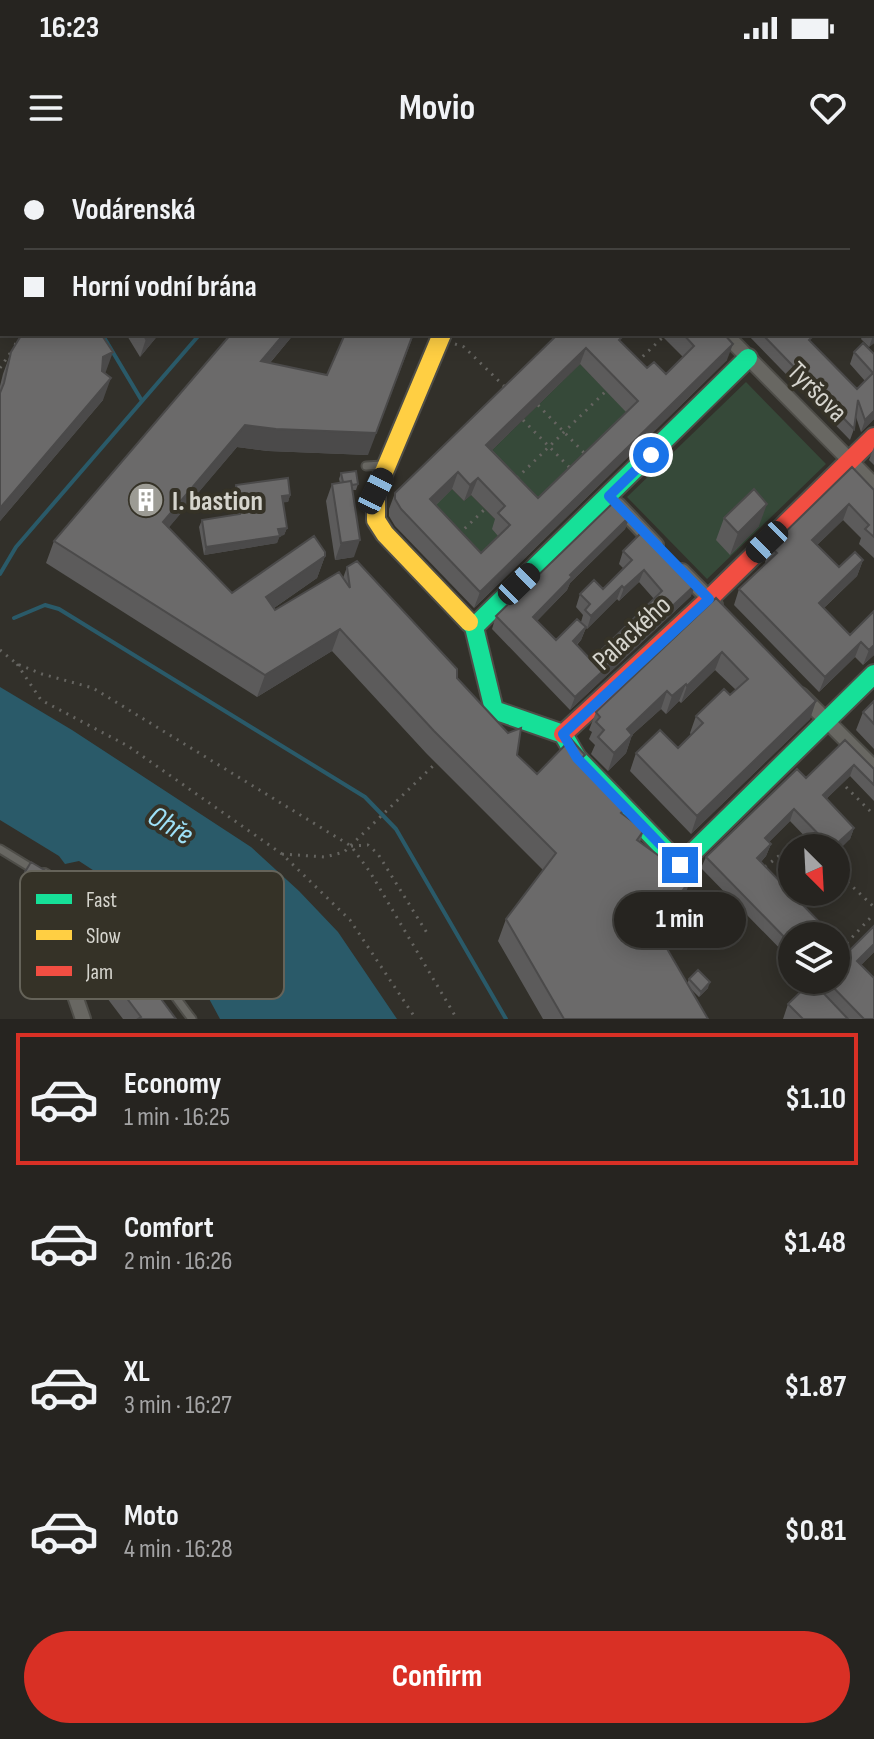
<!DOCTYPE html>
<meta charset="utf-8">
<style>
:root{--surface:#262420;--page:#32302d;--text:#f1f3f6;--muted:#a4a4a5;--line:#42413e;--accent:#d93025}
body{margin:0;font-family:"Sofia Sans Condensed",sans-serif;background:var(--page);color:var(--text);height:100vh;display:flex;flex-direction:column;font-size:30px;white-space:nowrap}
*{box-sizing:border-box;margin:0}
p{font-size:26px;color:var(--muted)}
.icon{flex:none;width:44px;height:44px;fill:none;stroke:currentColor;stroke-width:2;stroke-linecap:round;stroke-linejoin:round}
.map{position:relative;height:859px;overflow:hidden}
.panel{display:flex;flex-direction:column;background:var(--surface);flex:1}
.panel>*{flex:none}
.banner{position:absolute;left:0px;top:0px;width:874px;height:176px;box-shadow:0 4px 20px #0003,0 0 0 2px var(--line);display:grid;align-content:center;height:176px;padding:0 24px;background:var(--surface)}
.needle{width:52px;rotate:156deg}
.tools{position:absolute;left:778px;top:674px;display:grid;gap:16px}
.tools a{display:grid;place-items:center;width:72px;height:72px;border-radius:50%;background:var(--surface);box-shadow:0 4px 20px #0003,0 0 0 2px var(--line);font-size:40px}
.end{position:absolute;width:36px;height:36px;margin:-18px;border:10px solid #1a73e8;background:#fff;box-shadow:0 0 0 4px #fff}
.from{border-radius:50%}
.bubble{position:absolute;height:56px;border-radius:28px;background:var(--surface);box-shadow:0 4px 20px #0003,0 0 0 2px var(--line);font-size:26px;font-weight:700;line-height:56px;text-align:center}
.car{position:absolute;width:24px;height:48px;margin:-24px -12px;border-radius:10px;box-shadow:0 0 6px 2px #0007;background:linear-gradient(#222 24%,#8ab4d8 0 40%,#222 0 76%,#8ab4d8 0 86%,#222 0)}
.banner b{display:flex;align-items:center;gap:28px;height:76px;font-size:30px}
.banner b+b{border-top:2px solid var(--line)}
.banner i{width:20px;height:20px;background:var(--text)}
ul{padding:14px 0 0;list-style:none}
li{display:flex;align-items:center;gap:24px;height:132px;margin:0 16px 12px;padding:0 8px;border:4px solid transparent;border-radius:0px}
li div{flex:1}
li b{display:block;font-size:30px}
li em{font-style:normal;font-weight:700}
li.selected{border-color:var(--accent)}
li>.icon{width:72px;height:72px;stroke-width:1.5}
.cta{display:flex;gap:16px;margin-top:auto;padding:16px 24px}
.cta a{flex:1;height:92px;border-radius:48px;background:var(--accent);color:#fff;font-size:32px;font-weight:700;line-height:92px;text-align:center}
.status{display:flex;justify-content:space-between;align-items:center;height:56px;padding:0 40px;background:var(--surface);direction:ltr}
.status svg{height:22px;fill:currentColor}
header{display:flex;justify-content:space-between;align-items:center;height:104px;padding:0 24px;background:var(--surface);font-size:36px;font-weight:700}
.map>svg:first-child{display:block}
</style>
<div class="status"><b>16:23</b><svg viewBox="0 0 49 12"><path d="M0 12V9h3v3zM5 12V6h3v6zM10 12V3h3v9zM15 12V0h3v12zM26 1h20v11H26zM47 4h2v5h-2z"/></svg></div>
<header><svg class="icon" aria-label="menu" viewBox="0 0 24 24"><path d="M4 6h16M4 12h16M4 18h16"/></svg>Movio<svg class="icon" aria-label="heart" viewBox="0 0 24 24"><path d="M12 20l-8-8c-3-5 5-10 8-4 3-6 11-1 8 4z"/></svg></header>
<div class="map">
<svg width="874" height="859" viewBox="0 0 874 859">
<rect width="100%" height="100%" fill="#32302a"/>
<!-- green -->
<path fill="#364939" d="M580,204L632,257L532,354L480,302Z
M746,222L826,304L707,419L627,337Z
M452,329L464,341L471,335L499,363L504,382L475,410L424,356Z"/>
<!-- water -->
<path fill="#2a5a69" d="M0,527L72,570L251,687L299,731L338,772L397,859H220L173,772L145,744L79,701L65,704L59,696L0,660Z"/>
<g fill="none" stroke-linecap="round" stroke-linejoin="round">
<!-- stream -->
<path stroke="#2a5a69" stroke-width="4" d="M301,2L302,0
M0,6L2,9
M102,174L142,241
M0,414L16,387L200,174
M14,458L45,445L59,449L365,637L396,669L506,859"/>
<defs>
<path id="lane" d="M366,306L382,305
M0,689L36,711
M61,732C115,741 159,817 192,859"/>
<path id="street" d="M556,2L558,0
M837,2L839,0
M725,174L874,325
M618,345L656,385
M682,411L715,445
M801,535L874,608
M44,716L55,723L61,732L63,774L73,830L83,859"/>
<path id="fast" d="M469,462L474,467L494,550L563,574L577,598L680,705L874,514
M474,467L748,198"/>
<path id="slow" d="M442,174L376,331V360L385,374L469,462"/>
<path id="jam" d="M563,574L709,439L874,277"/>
</defs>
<!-- lane casing -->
<use href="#lane" stroke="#4e4d48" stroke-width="11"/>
<!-- street casing -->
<use href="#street" stroke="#4e4d48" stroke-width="18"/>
<!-- fast casing -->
<use href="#fast" stroke="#4e4d48" stroke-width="22"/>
<!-- slow casing -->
<use href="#slow" stroke="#4e4d48" stroke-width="22"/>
<!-- jam casing -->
<use href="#jam" stroke="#4e4d48" stroke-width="22"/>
<!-- path -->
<path stroke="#656460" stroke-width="3" stroke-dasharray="2 6" stroke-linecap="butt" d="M286,2V0
M0,116L2,119
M455,184L464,187L504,226
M15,185L20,174
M637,202L663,177
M0,208L11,192
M538,245L587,296
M523,260L572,310
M517,318L606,231
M459,374L485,349
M0,490L17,504L42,514L93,528L351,686L370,712L457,859
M17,504L41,540L128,586L282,694L350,760L416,859
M846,627L874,655
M351,686L368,685L378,694L427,773
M282,694L325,697L344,692L436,603
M765,707L801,678L811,688
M836,711L874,747
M836,783L841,789L874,754"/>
<!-- lane -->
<use href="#lane" stroke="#686762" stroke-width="7"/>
<!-- street -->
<use href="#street" stroke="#686762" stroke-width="14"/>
<!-- fast -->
<use href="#fast" stroke="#16e098" stroke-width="18"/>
<!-- slow -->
<use href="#slow" stroke="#ffcf43" stroke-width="18"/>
<!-- jam -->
<use href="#jam" stroke="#f24e42" stroke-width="18"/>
</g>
<!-- wall -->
<path fill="#5c5b5b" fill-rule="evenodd" d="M18,0H96L97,2H19Z
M578,0H658L660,2H580Z
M874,0V50L872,48V2Z
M0,10L2,13V110L0,107Z
M874,122V183L869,187L861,179L863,174H872Z
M126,174H159L140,197Z
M231,174H294L270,203L368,295L268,291L237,287L168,368L232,433L325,396L317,418L274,448L275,450L343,418L347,407L457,518L517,595L537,614L585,595L581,604L623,655L644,670L640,682L683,740L659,774L687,824L689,819L708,828L699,837L690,828L708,859H543L498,781L506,759L543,710L426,593L332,491L257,537L46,403L54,381Z
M558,174L622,183L647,208L666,214L683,197L660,174H724L727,200L474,448L395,366L389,356V349L395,333ZM580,204L626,252L538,338L492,290ZM452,329L464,341L471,335L495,359L492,369L498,376L481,393L436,345Z
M747,174H809L810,181L857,229L865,221L850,204L854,192L874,194V259L861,272L856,257L854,269L850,280Z
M11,192L105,213L103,240L0,361V226L3,214Z
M874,287V305L869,300Z
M341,313L358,324L356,330H353L354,397L335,400L326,341L332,324L340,323L339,319Z
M236,325L290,335L288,342H283L287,368L284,375L279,376L277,383L204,395L199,367L202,360L236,355L233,333Z
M874,330V398L859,384L861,378L843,360L817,385L839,407L863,400L857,416L824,448L850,475L874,451V495L863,505L855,497L819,532L734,445L739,429L766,404L765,402L770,387Z
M630,356L625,369L570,423L567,430L537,461L556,480L581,462L583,455L576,447L580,434L603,429L624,409L619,404L623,391L691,436L570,550L492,469L496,456ZM639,422L654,439L591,500L577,485L581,480L586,468L587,469L617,439L619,441Z
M724,358L759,366L730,395L716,380Z
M716,438L816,541L810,559L691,674L630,611L636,593L678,588L691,575L690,573L696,556L730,535L736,530L715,510L681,543L679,541L666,554L661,549L632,575L626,593L608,611L591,594L595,585L589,579L592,572L589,570L596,552Z
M874,540V589L856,570L863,552Z
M845,580L874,609V641L850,616L826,639L854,668L850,679L836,688H816L790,661L769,682L771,684L766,696L761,702L792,776V801L701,708L706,697L806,618Z
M46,711L40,728L33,738L19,728L25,712Z
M874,766V792L861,805L874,859H783L788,844L812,821L810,820H836L848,792Z
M110,816L176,859H123L104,834Z"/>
<!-- shaded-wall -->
<path fill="#4b4a4a" d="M806,0H821L819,2H804Z
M151,174H159L140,197L146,179Z
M284,174H294L253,223L261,201Z
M414,174L368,295L268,291L237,287L155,384L163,362L245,265Z
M874,175V183L869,187L873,176Z
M733,184L727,200L474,448L480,432Z
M586,188L580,204L480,302L486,285Z
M113,192L105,214L95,219L103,197Z
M111,218L103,240L0,361V348Z
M874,251V259L861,272L865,260Z
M458,312L452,329L424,356L430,339Z
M478,318L471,335L464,341L470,325Z
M290,335L288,342L279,343L282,336Z
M767,344L759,366L730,395L738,373Z
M849,344L843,360L807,395L812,380Z
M630,356L625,369L570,423L567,430L528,470L533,457L570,415Z
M287,368L284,375L276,376L278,369Z
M280,376L277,383L204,395L206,387Z
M360,380L354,397L335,400L341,383Z
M325,396L317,418L258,459L266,437Z
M863,400L857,416L813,458L819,443Z
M644,410L639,422L619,441L624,428Z
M696,424L691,436L570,550L575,537Z
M622,426L617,439L587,469L591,456Z
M586,467L581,480L568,493L573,481Z
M340,469L332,491L257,537L265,515Z
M861,482L855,497L819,532L825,517Z
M874,485V495L863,505L869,490Z
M722,492L715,510L681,543L687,526Z
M686,524L679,541L666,554L672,536Z
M667,531L661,549L632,575L626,593L608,611L614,593L627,569Z
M816,541L810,559L691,674L697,656Z
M854,605L850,616L818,647L823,635Z
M794,649L790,661L761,690L765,678Z
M854,668L850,679L836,693V688H833Z
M771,684L766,696L753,710L757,698Z
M46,711L40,728L33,738L39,721Z
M691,719L683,740L649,787L657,765Z
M874,784V792L853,813L857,801Z
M710,822L708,828L699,837L701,832Z"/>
<!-- building -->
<path fill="#6b6a6a" stroke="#4b4a4a" stroke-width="2" fill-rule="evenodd" d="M35,0H96L97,2H36Z
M130,0H201L200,2H127Z
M342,0H379L378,2H341Z
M423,0H491L490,2H422Z
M607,0H658L660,2H609Z
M749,0H806L804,2H747Z
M859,0H874V35L872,33V2H857Z
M0,10L2,13V75L0,72Z
M874,78V100L872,102V80Z
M872,120L874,122V175L873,176L871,174Z
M22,174H101L113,192L103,197L102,211L111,218L0,348V233L4,223L11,192Z
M143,174H151L146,179Z
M231,174H284L261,201L327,215L345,174H413L376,273L276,269L245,265L163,362L232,433L314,376L325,392V396L266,437L275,450L339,412L350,428L347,407L357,401L457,509V518L508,573L521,568L517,595L537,614L571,579L585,595L578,601L626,648L621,653L644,670L637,680L691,719L657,765L652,763L708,859H564L506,759L556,693L434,571L340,469L265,515L54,381Z
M558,174H625L619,180L647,208L654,202L666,214L694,186L683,174H724L733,184L480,432L401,349L395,339V333ZM586,188L638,241L538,338L486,285ZM458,312L470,325L478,318L505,346L498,353L510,365L481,393L430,339Z
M762,174H809L812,177L809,180L857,229L873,213L854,192L863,183L874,194V251L865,260L858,240L854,269Z
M852,307L874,330V377L865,369L869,365L849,344L812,380L839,407L855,392L863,400L819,443L850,475L874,451V485L869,490L861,482L825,517L739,429L777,393L770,387Z
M356,311L358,324L352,325L351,321L343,322L341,313Z
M288,318L290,335L282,336L287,368L278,369L280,376L206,387L202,360L240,354L236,325Z
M351,321L360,380L341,383L332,324Z
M754,329L767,344L738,373L724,358Z
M615,341L630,356L570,415L572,417L533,457L556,480L577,459L586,467L573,481L591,500L662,431L644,410L624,428L622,426L591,456L585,450L590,444L580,434L594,420L603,429L632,400L623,391L644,370L696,424L575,537L496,456Z
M716,438L816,541L697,656L636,593L660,570L678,588L703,563L696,556L724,529L730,535L748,519L722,492L687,526L686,524L672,536L667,531L627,569L632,575L614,593L598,577L604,570L596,562L600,557L596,552Z
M874,541V564L863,552Z
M845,580L874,609V625L854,605L823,635L854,668L832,688L794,649L765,678L771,684L757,698L833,776H792V785L706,697L797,609L806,618Z
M31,702L46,711L39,721L25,712Z
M874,766V784L857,801L874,818V859H864L826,820H836V779L848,792Z
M132,800L176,859H138L141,857L110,816Z
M698,810L710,822L701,832L689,819Z
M812,821L848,859H803L788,844Z"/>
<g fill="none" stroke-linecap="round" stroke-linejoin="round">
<!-- route -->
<path stroke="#1a73e8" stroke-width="10" d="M651,295L609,336L709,439L563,574L577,598L680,705"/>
</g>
<!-- icons -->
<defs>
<symbol id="building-disc" viewBox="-11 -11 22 22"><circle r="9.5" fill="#9c9b94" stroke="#353227"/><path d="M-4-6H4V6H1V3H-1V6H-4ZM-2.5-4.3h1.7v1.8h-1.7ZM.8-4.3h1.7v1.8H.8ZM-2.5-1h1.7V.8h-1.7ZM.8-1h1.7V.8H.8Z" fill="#fff"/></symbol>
</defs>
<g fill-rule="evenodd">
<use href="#building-disc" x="126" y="320" width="40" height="40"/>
</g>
<g text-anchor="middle" stroke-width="8" stroke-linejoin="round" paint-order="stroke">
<!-- street labels -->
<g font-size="28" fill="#d5d4cd" stroke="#353227">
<text transform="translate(818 231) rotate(45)" y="10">Tyršova</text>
<text transform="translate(631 472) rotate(-43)" y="10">Palackého</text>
</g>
<!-- poi labels -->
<g font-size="28" font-weight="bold" fill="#d5d4cd" stroke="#353227" text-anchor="start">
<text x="172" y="350">I. bastion</text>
</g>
<!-- water labels -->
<g font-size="30" font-style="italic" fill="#9ee0f7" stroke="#353227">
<text transform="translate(171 665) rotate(31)" y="10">Ohře</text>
</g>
</g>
<!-- legend -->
<rect x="20" y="711" width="264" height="128" rx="12" fill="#353227" stroke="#656359" stroke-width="2"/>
<rect x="36" y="734" width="36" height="10" fill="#16e098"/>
<rect x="36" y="770" width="36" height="10" fill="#ffcf43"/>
<rect x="36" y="806" width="36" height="10" fill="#f24e42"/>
<g font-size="22" fill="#d5d4cd">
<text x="86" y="747">Fast</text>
<text x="86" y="783">Slow</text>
<text x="86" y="819">Jam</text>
</g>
</svg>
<div class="tools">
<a><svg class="needle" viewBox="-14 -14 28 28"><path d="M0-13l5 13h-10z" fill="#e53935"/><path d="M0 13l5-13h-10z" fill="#a4a4a5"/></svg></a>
<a><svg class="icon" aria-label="layers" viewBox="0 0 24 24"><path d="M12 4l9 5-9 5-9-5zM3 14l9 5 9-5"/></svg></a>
</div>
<i class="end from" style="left:651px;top:295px"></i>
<i class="end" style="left:680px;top:705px"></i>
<div class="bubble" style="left:614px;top:732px;width:132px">1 min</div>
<i class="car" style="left:376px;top:331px;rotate:26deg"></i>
<i class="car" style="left:767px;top:382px;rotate:226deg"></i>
<i class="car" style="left:519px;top:424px;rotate:46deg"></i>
<div class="banner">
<b><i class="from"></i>Vodárenská</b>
<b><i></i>Horní vodní brána</b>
</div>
</div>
<section class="panel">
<ul>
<li class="selected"><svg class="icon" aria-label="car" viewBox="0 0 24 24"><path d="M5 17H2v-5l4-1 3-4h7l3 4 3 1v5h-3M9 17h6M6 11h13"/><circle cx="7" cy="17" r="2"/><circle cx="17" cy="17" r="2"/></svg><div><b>Economy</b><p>1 min · 16:25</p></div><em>$1.10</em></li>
<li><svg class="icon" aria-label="car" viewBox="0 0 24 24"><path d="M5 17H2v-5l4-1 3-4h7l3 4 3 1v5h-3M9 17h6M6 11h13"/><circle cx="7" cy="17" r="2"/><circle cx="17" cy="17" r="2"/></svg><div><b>Comfort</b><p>2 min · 16:26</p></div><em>$1.48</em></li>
<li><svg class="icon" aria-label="car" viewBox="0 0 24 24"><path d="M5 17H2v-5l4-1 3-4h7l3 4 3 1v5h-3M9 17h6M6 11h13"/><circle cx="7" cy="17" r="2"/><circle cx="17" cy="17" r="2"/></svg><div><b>XL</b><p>3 min · 16:27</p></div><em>$1.87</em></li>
<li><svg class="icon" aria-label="car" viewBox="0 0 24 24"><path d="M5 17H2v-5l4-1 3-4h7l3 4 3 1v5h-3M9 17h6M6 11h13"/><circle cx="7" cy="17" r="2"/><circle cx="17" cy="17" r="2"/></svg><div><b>Moto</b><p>4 min · 16:28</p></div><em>$0.81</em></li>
</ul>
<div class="cta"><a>Confirm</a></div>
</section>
